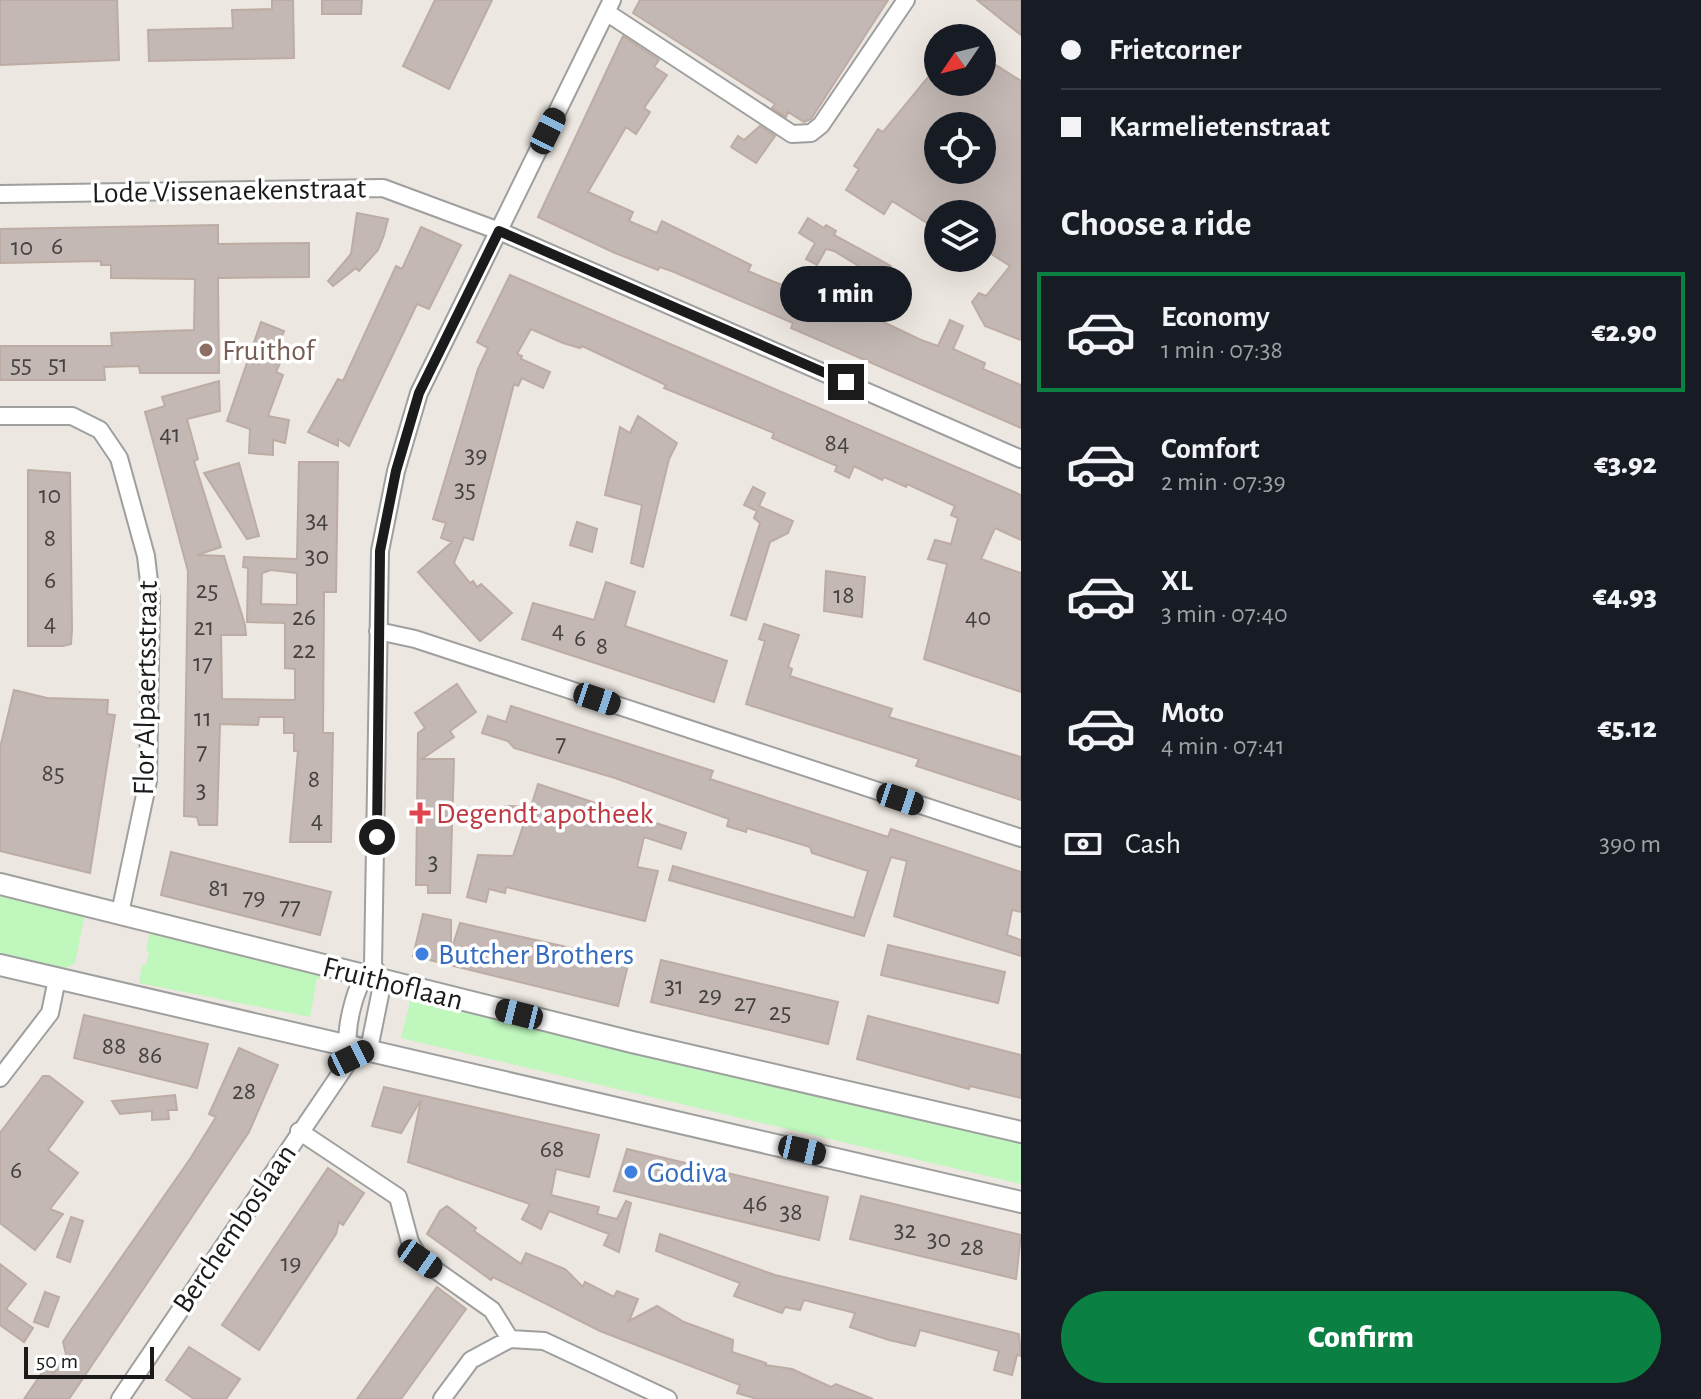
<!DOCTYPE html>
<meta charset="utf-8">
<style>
:root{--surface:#171b24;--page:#242831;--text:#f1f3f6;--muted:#9ea1a6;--line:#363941;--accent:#0b8043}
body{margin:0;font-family:"Alegreya Sans",sans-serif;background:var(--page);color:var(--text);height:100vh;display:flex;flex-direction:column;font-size:30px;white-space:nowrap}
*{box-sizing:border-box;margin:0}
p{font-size:26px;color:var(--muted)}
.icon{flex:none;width:44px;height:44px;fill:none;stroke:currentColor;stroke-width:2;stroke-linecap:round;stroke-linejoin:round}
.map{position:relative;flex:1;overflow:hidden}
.side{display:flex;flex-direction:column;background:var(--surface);width:680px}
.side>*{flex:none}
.top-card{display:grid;align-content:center;height:176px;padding:0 40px;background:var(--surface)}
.needle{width:52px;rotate:235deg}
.fabs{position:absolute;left:924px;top:24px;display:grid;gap:16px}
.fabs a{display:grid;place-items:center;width:72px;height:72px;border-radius:50%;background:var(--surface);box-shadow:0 8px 32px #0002;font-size:40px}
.scale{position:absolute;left:24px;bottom:20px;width:130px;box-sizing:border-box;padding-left:8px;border:4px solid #1b1b1b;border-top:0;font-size:22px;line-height:28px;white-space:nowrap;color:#1b1b1b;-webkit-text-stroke:6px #fff;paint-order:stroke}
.end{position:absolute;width:36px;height:36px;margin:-18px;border:10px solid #1b1b1b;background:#fff;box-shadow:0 0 0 4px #fff}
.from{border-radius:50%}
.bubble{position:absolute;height:56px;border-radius:28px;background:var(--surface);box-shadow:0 8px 32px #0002;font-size:26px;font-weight:800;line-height:56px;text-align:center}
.car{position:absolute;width:24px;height:48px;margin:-24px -12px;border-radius:10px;box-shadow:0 0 6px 2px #0007;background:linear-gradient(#222 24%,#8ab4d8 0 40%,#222 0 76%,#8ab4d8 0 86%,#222 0)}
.top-card b{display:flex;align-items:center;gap:28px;height:76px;font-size:30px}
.top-card b+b{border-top:2px solid var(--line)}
.top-card i{width:20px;height:20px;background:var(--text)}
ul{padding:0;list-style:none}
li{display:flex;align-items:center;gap:24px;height:120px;margin:0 16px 12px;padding:0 24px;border:4px solid transparent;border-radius:0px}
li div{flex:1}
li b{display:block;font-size:30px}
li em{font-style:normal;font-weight:800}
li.current{border-color:var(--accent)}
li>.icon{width:72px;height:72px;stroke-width:1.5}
h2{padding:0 40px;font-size:36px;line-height:96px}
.pay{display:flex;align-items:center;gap:20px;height:88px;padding:0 40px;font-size:30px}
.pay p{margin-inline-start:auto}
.primary-button{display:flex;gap:16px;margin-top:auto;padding:16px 40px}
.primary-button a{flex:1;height:92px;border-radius:48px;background:var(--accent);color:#fff;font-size:32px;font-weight:800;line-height:92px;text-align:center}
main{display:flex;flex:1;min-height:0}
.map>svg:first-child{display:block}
</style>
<main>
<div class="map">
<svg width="1021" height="1399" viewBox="0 0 1021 1399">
<rect width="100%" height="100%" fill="#ece7e0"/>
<!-- park -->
<path fill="#bff7bc" d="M0,896L32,904L86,909L75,963L65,968L54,966L53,976L0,957Z
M151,926C211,951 269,963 334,971L330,979L317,978L310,1017L139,983L142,965H146L149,952L146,951Z
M411,998L1000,1138L1021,1140V1184L401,1038Z"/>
<!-- building -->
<path fill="#c3b8b4" stroke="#bdaca3" stroke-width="2" fill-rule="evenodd" d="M0,0H117L119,60L0,65Z
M272,0H293L294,58L149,61L148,30L233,28L232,10L272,9Z
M322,0H362L361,14H322Z
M435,0H492L449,89L403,66Z
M640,0H888L811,119L804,122L788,112L786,117L772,108L775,104L633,13Z
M977,0H1021V35Z
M623,36L659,60L654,67L667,75L644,108L650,112L636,134L626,127L588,192L633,212L629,221L657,233L662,221L751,265L748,271L762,277L792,289L794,285L835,306L837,300L921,340L938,346L950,320L963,326L953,349L985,363L983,369L1021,385V428L791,328L793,323L674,272L660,267L658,270L615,253L538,217Z
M982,56L1021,81V340L985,326L972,302L979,293L986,296L1010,266L982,248V214H938V230L892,201L884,214L846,190L859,169L854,166L878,129L883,132L938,65V82H982ZM938,126H982V170H938Z
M760,126L775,136L756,163L731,147L738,136L744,140Z
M357,213L388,219L384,235L378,250L359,271L356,268L333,286L328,281L351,254Z
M808,218L824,228L826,225L836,231L834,235L891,266L882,280L834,251L826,249L817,265L806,259L815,243L799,233Z
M218,225V244L309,243V277L218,278L219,373H140L139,366L104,367L105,380H0V346H112L111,333L194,330L195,279L111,278V265H101V261L0,263V229Z
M421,227L461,245L429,309L417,304L349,446L338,439V446L308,432L338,379L343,381L396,266L402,269Z
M510,275L1021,495V540L995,528L981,559L1021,573V692L924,659L947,564L928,559L935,540L951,544L958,518L951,515L955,506L907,484L906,487L884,477L882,480L854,466L849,478L835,471L837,466L772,438L774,433L664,388L666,385L582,346L580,348L563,343L531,329L517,354L522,356L521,359L550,372L543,388L522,378L518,386L514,384L473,540L464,537L454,563L470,583L473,581L477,587L481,584L512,613L480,641L418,572L452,542L441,538L446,523L433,519L478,369L488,348L477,342Z
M261,322L284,331L277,349L285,352L276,372L283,375L268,416L289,420L285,443L273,440V455L249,453L250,429L227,421Z
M219,381L220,411L187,419L198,459L194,461L221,547L197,555L224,556L245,625L246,635H221L222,699L295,700V669L285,668V623L247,622L248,568L243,567L244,557L297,559L299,462H338L336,592H324L323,733H333L331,842H290L298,751H294V733H284V717H259L258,725L220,724L217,825H199L197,817L184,816L188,571L145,412L165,406L162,397ZM271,570L297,573V605L261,604L262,573Z
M638,416L677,443L669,459L643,567L631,563L642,505L605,495L620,427L630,433Z
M239,463L259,536L247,539L204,473Z
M28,470L70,473L72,630L71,644L63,646H28Z
M753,487L765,493L759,506L793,521L788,533L770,542L746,620L731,615L760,523L754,518L757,511L744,505Z
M577,522L597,529L592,552L570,545Z
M826,571L865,577L862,617L824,611Z
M606,582L635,592L625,626L727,661L714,702L522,639L533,603L594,620Z
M764,624L799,635L788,667L792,669L790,676L892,709L889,717L1021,757V800L916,766L919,759L746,704L765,641L759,639Z
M457,684L476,712L450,731L454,737L422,759H454L450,893H428V885H416L418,733L425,728L415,713Z
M14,690L47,698L108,700L107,714L115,715L90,873L0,851V748Z
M511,706L713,771L710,779L888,837L891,829L1021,872V912L1012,910L1007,935L1021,940V956L894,916L907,861L891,857L864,936L669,880L673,866L854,918L868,871L812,853L810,847L747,828L746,832L727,826L729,819L615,778L514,748L508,741L482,733L488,716L506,722Z
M538,784L686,833L681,849L644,837L637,867L658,871L645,921L506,887L505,893L489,889L486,902L467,897L478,855L513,856L524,823L505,820V806L531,807Z
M171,852L331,892L320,935L161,895Z
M423,914L451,920V951L460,923L629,961L618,1006L413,956Z
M888,945L1005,972L998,1003L881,975Z
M661,960L838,1002L828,1044L651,1002Z
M84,1015L208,1044L197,1088L74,1058Z
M868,1016L1021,1055V1098L970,1086L969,1089L857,1059Z
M239,1048L278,1065L249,1132L69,1399H24L46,1367L54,1373L66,1354L63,1342L68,1334L190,1159L216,1117L209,1114Z
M43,1076H49L83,1102L48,1150L78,1173L50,1209L63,1214L35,1250L0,1223V1133Z
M384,1087L599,1135L589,1177L556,1169L551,1195L599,1207L597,1214L617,1219L626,1201L631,1203L619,1252L604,1245L609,1234L549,1211L541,1229L522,1219L530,1204L408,1162L421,1100L401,1133L372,1126Z
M175,1095L177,1110H168L169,1119L152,1120V1111L120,1114L112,1101Z
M627,1149L828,1197L819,1240L614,1191Z
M328,1168L364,1193L343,1225L339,1222L336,1234L259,1350L222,1325Z
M861,1196L1021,1235L1016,1279L850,1239Z
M447,1206L476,1228L474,1231L521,1264L526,1253L565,1269L583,1287L585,1282L614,1297L617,1291L638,1299L629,1321L657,1306L684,1322L733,1340L732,1352L766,1363L765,1365L792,1369L831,1387L836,1384L873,1399H757L737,1393L740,1385L600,1331L493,1277L491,1280L427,1234L440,1211Z
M71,1217L83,1221L70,1262L57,1257Z
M660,1234L775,1275L1019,1334L1021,1356L1017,1355L1012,1375L994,1370L999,1351L920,1330L915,1346L889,1340L850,1327L855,1313L804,1300L800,1310L785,1307L782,1313L734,1296L740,1283L656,1251Z
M0,1264L26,1284L6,1309L33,1328L24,1342L0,1325Z
M437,1287L466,1309L401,1399H357Z
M45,1292L59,1297L48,1327L34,1322Z
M189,1347L240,1379L226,1399H194L166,1380Z"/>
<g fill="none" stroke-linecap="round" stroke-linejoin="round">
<defs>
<path id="minor" d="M606,12L792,134L811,133L821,125L906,0
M0,194L383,188L499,231L1021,459
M0,416H72L100,430L119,458L146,556L151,599L148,781L120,913
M378,631L415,639L1021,838
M350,1056C342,1036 355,981 372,967
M0,1078L50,1013L57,979
M299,1131L398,1197L410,1242L420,1259L492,1310L510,1339
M120,1399L351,1058L369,1049L383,980L373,966L380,551L396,471L419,393L612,0
M442,1399L471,1360L510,1339L544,1341L668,1399"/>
<path id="tertiary" d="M0,884L632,1042L1021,1132
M0,965L1021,1202"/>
</defs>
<!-- minor casing -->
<use href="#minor" stroke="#9f9f9f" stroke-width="20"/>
<!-- tertiary casing -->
<use href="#tertiary" stroke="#9f9f9f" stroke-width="24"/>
<!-- minor -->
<use href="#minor" stroke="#fff" stroke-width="16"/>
<!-- tertiary -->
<use href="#tertiary" stroke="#fff" stroke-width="20"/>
</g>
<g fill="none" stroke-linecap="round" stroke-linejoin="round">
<!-- route -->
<path stroke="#1b1b1b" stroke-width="10" d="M377,837L380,551L396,471L419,393L499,231L846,382"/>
</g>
<!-- markers -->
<circle fill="#8d6e63" stroke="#fff" stroke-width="3" cx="206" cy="350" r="8"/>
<path fill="#e0444e" stroke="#fff" stroke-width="3" d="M416 801h8v8h8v8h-8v8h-8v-8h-8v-8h8z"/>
<g fill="#3f7fe0" stroke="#fff" stroke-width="3">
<circle cx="422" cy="954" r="8"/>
<circle cx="631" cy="1172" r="8"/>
</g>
<g text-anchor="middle" stroke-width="7" stroke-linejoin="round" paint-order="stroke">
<!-- number labels -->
<g font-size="26" fill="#454241">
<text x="57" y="254">6</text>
<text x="22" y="255">10</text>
<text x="21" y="372">55</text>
<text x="58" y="372">51</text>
<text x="170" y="442">41</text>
<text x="837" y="451">84</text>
<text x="476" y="463">39</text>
<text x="465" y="497">35</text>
<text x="50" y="503">10</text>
<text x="317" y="528">34</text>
<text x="50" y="546">8</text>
<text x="317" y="564">30</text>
<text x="50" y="588">6</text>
<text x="207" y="598">25</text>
<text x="844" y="603">18</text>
<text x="304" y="625">26</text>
<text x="978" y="625">40</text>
<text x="50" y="631">4</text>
<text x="204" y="635">21</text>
<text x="558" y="638">4</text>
<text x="580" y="646">6</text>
<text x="602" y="654">8</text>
<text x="304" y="658">22</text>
<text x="203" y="671">17</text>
<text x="203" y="726">11</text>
<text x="561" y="751">7</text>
<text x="202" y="759">7</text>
<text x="53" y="781">85</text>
<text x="314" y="787">8</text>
<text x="201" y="798">3</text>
<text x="317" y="828">4</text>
<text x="433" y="870">3</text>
<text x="219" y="896">81</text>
<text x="254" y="905">79</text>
<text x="290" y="914">77</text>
<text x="674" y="994">31</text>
<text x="710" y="1003">29</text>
<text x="745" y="1011">27</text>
<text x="780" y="1020">25</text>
<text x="114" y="1054">88</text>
<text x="150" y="1063">86</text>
<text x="244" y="1099">28</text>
<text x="552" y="1157">68</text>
<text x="16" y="1178">6</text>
<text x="755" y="1211">46</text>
<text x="791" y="1220">38</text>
<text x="905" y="1238">32</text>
<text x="939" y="1247">30</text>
<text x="972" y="1255">28</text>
<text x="291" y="1271">19</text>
</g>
<!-- street labels -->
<g font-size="30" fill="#1b1b1b" stroke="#fff">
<text transform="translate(229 190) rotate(-1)" y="10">Lode Vissenaekenstraat</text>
<text transform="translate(145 688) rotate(-89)" y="10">Flor Alpaertsstraat</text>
<text transform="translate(393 983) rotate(14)" y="10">Fruithoflaan</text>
<text transform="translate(234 1228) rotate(-56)" y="10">Berchemboslaan</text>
</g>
<!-- education labels -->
<g font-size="30" fill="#785e54" stroke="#fff" text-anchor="start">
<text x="222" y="360">Fruithof</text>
</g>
<!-- health labels -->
<g font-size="30" fill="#be3a42" stroke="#fff" text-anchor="start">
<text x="436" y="823">Degendt apotheek</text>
</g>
<!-- shop labels -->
<g font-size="30" fill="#366cbe" stroke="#fff" text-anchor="start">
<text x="438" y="964">Butcher Brothers</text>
<text x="647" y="1182">Godiva</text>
</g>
</g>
</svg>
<div class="fabs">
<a><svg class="needle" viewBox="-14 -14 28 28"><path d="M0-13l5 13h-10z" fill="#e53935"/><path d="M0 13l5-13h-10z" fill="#9ea1a6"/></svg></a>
<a><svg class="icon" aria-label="locate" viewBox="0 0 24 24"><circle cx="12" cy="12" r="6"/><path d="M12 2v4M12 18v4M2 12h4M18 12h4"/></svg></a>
<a><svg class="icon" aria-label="layers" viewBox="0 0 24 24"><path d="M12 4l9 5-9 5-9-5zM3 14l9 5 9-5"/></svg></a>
</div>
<div class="scale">50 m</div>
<i class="end from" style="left:377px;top:837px"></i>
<i class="end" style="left:846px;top:382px"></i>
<div class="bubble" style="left:780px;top:266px;width:132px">1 min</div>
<i class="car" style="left:548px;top:131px;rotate:26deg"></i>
<i class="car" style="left:597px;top:699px;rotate:108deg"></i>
<i class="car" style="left:900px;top:799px;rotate:108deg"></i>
<i class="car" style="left:519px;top:1014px;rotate:284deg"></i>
<i class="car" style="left:351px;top:1058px;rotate:64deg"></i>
<i class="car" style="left:802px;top:1150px;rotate:103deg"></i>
<i class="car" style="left:420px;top:1259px;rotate:125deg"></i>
</div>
<section class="side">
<div class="top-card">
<b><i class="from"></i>Frietcorner</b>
<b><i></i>Karmelietenstraat</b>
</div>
<h2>Choose a ride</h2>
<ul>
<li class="current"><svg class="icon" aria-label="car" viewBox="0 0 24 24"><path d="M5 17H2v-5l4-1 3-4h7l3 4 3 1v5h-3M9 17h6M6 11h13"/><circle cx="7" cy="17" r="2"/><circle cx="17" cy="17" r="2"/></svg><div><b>Economy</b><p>1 min · 07:38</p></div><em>€2.90</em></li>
<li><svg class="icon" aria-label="car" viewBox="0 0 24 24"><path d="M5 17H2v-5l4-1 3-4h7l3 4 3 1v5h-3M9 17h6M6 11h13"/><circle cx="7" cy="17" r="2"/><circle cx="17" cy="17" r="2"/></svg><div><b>Comfort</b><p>2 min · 07:39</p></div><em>€3.92</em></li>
<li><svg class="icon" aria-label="car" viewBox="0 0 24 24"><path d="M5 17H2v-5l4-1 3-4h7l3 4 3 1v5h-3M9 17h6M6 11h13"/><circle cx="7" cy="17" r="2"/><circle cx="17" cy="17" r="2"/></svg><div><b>XL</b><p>3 min · 07:40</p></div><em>€4.93</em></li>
<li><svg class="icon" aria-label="car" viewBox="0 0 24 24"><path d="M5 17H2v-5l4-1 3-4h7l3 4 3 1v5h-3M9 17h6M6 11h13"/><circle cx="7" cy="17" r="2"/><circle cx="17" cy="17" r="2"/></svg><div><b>Moto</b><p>4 min · 07:41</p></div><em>€5.12</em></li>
</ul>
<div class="pay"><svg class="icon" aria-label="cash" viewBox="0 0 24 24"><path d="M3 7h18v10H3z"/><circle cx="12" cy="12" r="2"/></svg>Cash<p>390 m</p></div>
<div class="primary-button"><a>Confirm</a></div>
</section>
</main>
